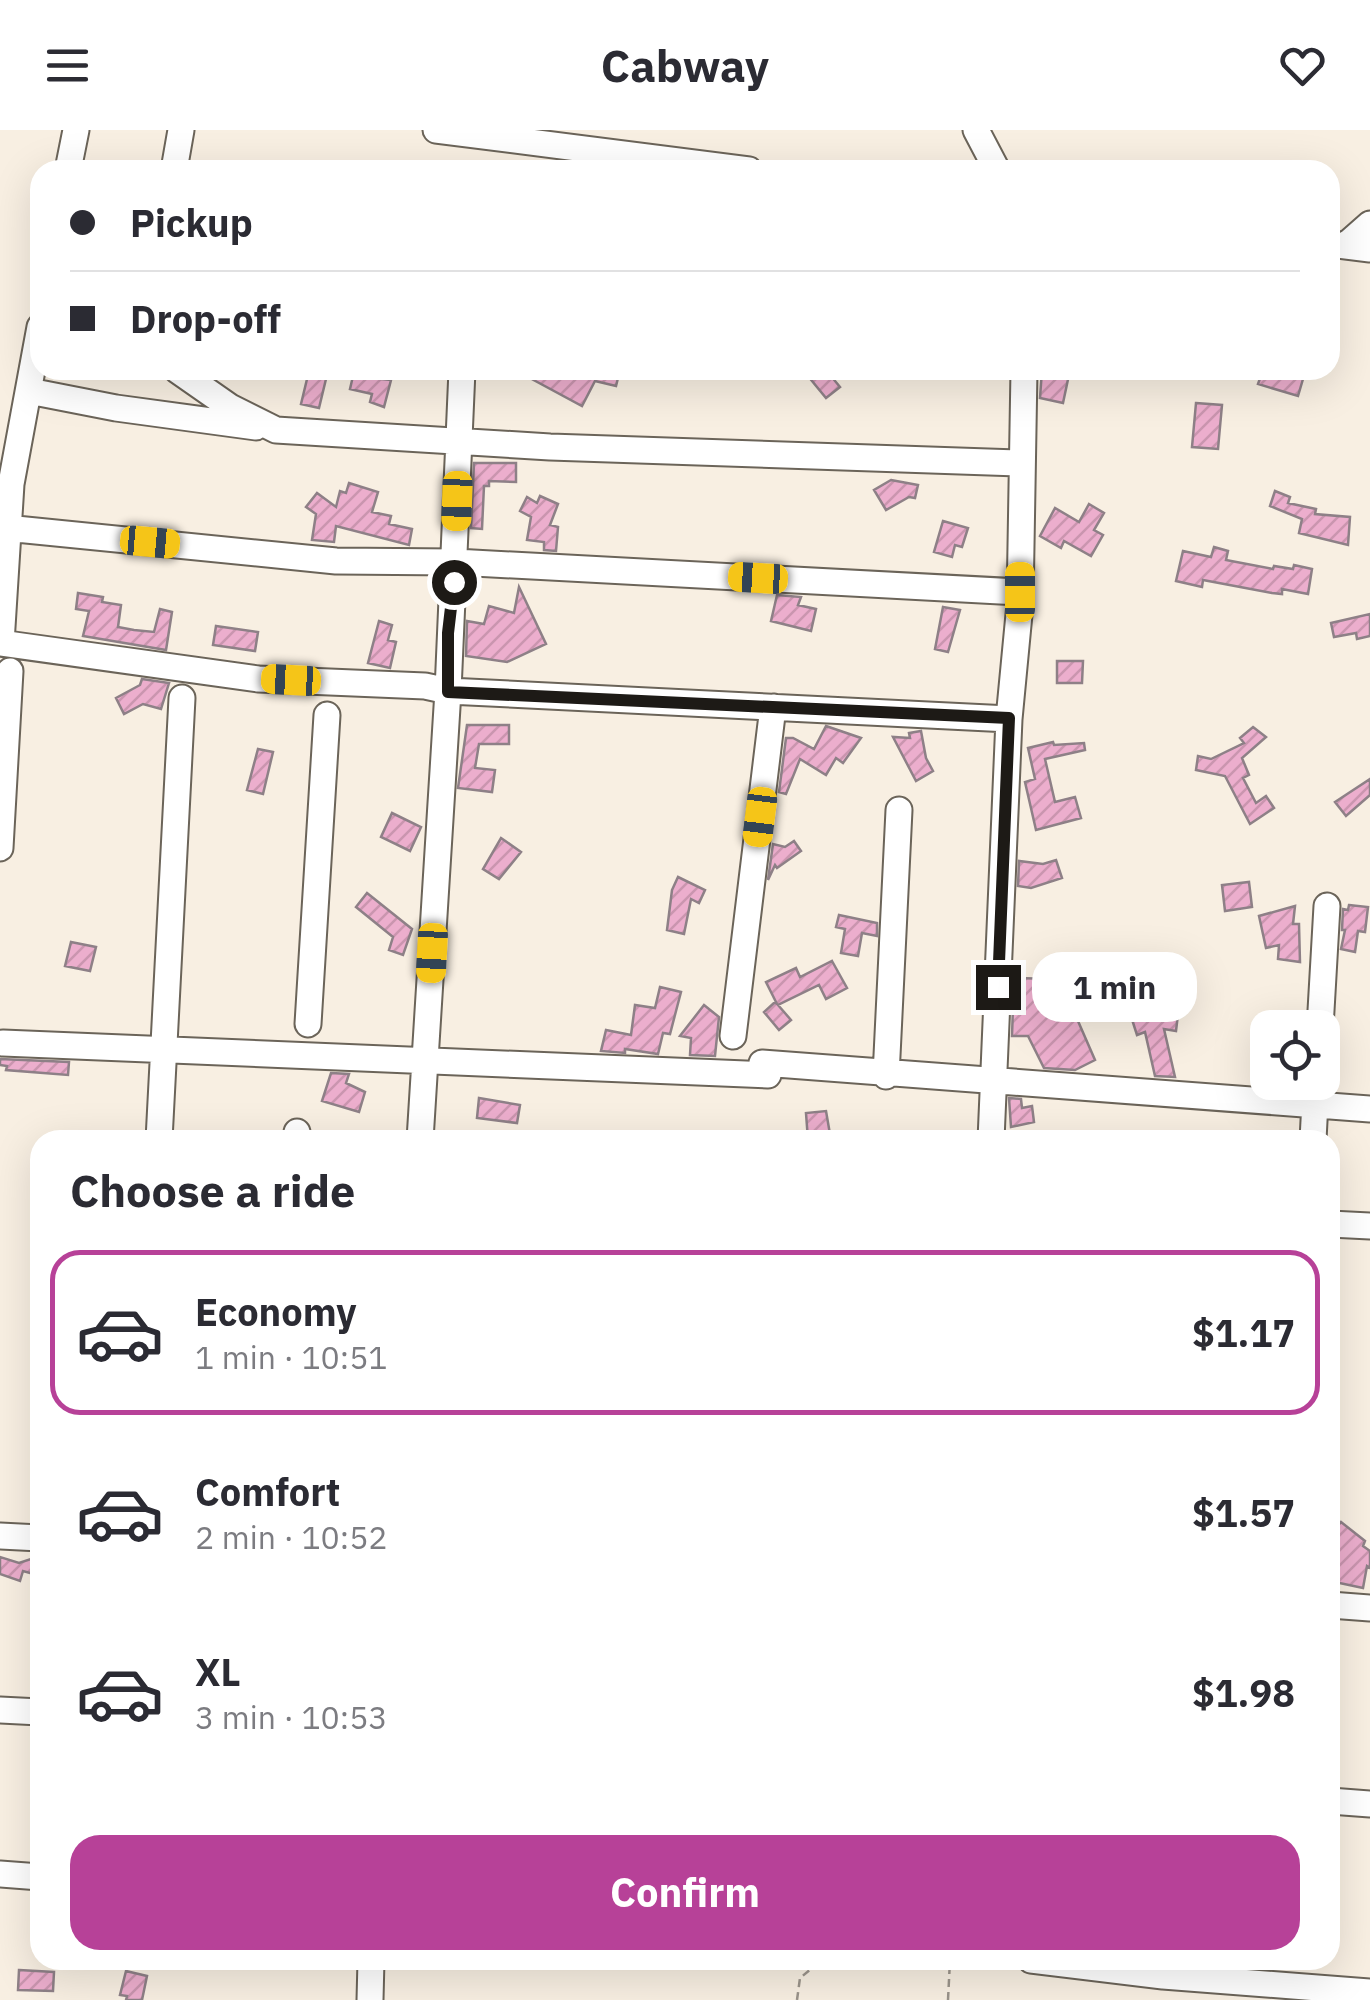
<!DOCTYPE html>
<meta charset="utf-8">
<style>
:root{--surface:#fff;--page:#f2f2f3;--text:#2b2b33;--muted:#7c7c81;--line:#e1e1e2;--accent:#b74198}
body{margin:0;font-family:"IBM Plex Sans",sans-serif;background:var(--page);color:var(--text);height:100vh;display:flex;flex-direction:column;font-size:38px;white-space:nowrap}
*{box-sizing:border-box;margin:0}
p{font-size:32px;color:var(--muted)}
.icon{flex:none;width:55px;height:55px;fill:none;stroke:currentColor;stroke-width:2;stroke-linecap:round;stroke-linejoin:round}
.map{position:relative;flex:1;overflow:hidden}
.side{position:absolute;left:30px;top:1000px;width:1310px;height:840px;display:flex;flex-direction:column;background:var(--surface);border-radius:30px;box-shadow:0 10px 40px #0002}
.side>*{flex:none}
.hud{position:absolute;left:30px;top:30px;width:1310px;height:220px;border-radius:30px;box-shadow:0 10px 40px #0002;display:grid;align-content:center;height:220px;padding:0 40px;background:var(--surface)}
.buttons{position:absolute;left:1250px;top:880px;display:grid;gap:20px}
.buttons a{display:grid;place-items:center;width:90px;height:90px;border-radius:20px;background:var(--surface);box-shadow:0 10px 40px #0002;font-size:50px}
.end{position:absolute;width:45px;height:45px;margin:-22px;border:12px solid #1d1a16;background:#fff;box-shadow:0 0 0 5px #fff}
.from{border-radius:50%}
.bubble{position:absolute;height:70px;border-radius:30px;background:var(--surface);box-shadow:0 10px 40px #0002;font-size:32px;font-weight:700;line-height:70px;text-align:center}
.car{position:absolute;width:30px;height:60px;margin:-30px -15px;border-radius:12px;box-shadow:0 0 8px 2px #0007;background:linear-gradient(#f5c518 24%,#345 0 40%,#f5c518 0 76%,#345 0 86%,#f5c518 0)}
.hud b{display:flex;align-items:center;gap:35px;height:95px;font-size:38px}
.hud b+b{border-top:2px solid var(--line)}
.hud i{width:25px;height:25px;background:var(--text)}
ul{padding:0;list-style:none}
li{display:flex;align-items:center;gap:30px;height:165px;margin:0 20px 15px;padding:0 20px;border:5px solid transparent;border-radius:30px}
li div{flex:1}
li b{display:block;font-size:38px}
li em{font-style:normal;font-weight:700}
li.current{border-color:var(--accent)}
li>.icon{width:90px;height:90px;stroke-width:1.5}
h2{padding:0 40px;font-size:45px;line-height:120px}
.action{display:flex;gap:20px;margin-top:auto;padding:20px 40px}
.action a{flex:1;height:115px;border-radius:30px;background:var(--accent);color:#fff;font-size:40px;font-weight:700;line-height:115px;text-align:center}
header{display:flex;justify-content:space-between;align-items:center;height:130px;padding:0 40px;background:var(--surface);font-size:45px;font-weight:700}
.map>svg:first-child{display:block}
</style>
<header><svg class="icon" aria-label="menu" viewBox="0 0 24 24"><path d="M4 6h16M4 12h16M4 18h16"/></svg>Cabway<svg class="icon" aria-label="heart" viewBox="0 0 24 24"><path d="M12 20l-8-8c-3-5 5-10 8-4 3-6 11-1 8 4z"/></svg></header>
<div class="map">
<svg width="1370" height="1870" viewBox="0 0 1370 1870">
<defs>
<pattern id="building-hatch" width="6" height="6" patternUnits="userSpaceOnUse" patternTransform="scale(2.5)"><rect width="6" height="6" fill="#ecaecd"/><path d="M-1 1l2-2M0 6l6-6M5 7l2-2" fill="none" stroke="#ca95af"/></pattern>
</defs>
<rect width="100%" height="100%" fill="#f8efe2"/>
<!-- building -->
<path fill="url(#building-hatch)" stroke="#8e8087" stroke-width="2.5" d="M515,240H549L566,248L570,240H620L616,256L595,251L582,276Z
M803,240H826L840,257L826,268Z
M1042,240H1070L1063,273L1040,268Z
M1263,240L1303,249L1298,266L1258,254Z
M308,245L326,249L319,278L301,274Z
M353,246L391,250L384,277L370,272L372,264L350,259Z
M1196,273L1222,275L1218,319L1192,317Z
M474,333H516V352L489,351V356H484L482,399L471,398Z
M891,350L918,355L915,368L909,367L886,380L874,360Z
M349,353L378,362L372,382L391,386L389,394L412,399L409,415L336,396L334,412L312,410L316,384L306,377L317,363L336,377L340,361L346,363Z
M1275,361L1290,367L1288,373L1316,379L1315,384L1350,387L1348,415L1299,403L1302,389L1270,376Z
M540,366L558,374L550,395L558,397L556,421L544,420V412L527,410L531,387L520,381L527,367L537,373Z
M1089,374L1104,383L1094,400L1103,405L1091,426L1064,411L1061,418L1040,406L1055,378L1079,392Z
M943,391L968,398L962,417L955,415L952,427L934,422Z
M1214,417L1228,421L1226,430L1273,439L1274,436L1293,439L1294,435L1312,439L1308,464L1282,459V464L1272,463L1203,450L1202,457L1176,451L1183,421L1211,427Z
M519,457L546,514L507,532L466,526L467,491L484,494L489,476L514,483Z
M78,463L103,467L102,472L121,475L118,497L134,500L154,502L160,479L172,482L166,520L83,506L89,481L76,479Z
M777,465L801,467L798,475L816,479L811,501L771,491Z
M943,477L960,480L948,522L935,519Z
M1370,484V506L1357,509L1356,503L1334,507L1331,493Z
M379,491L392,495L388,510L396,512L390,538L368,533Z
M216,496L258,502L255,521L213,515Z
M1057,531H1083L1082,553H1057Z
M142,549L169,553L161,579L143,574L124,584L116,568L140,555Z
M467,595H509V614H479L475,638L495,640L492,662L458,658Z
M826,596L861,608L843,633L836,628L826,645L800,629L786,664L779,662L786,608H793L814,619Z
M1253,597L1266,607L1242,628L1249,645L1243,648L1256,673L1266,666L1274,678L1250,694L1225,646L1196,640L1198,626L1211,629L1244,613L1240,608Z
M921,601L926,628L933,641L916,651L893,607L910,608L909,603Z
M1053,612L1054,615L1084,613L1085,620L1045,629L1055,672L1075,667L1081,688L1036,700L1025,652L1035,649L1028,618Z
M258,619L273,622L263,664L247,660Z
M1370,649V665L1346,686L1335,672Z
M392,683L421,697L410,721L381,707Z
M501,708L521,722L499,749L483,739Z
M794,711L801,721L777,738L775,735L768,750L773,714L785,717Z
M1056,730L1062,748L1031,758L1018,756L1019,731L1043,734Z
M678,747L705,760L699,773L691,769L684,804L667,800L672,760Z
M1249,752L1252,777L1225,781L1222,755Z
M367,763L412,799L403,825L389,820L393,807L356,777Z
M1349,775L1368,777L1365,802L1358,801L1355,822L1341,819L1345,800H1342L1343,779L1348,780Z
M1295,776L1293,794H1299L1300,832L1278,829L1279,815L1266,818L1259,786Z
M839,785L877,793V806L862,803L858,826L841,823L845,799L836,797Z
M71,812L96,817L90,841L65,836Z
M832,831L847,858L826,869L819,855L778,875L791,890L779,900L764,882L775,872L777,874L766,852L796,838L800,847Z
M1014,848L1053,849L1052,878L1091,880L1088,871L1115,864L1114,851L1127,850L1154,856L1151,872L1179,876L1176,901L1164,899L1175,947L1155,946L1145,902L1137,905L1128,877L1078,891L1095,930L1075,940L1044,938L1028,906H1012Z
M660,857L681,862L670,904L663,903L658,924L625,919V923L601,921L606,900L631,905L635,875L655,878Z
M704,875L719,887L715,926L690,925L691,908L680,906Z
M0,929L69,932L68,945L6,940L7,936L0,935Z
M331,943L349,944L346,953L365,962L359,982L322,971Z
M479,968L520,975L517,993L477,988Z
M1009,968L1021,969L1022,978L1032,976L1034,992L1011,997Z
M826,981L831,1010H808L806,983Z
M1341,1392L1365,1411L1363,1416L1370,1421V1438L1367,1436L1363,1458L1330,1451V1405Z
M40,1426L37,1445L23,1441L20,1451L0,1444V1427L19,1433Z
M19,1840L54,1842L53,1861L18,1860Z
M126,1841L147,1846L142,1870H126L127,1866L120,1865Z"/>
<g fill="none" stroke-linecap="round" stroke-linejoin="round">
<defs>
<path id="minor" d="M436,0L749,40
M976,0L997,40
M68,40L76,0
M174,40L181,0
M1330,114L1370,119
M1345,116L1370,94
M177,240L230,277L276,300L550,317L1021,333
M29,261L116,278L256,297
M6,398L336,431L455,432L1020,462
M0,513L258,549L425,556L448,561L1009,589
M1,513L11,354L40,197
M0,718L10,541
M308,894L327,585
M1320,898L1327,776
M733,906L773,577
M3,913L768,945
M762,933L1370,979
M886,946L899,680
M159,1010L182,568
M297,1010V1002
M420,1010L448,561L462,240
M991,1010L1009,589L1020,474L1024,240
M1313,1010L1316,952
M1330,1094L1370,1096
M0,1406L40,1408
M1330,1475L1370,1478
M0,1580L40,1582
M1330,1671L1370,1674
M0,1744L40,1747
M1031,1830L1163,1846L1370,1862
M370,1870L371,1830"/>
</defs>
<!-- minor casing -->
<use href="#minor" stroke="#6b6459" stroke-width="29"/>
<!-- path -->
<path stroke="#9b948b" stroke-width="2.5" stroke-dasharray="8 5" stroke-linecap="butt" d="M797,1870L800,1848L822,1830
M948,1870L950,1830"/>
<!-- minor -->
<use href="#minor" stroke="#fff" stroke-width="25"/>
</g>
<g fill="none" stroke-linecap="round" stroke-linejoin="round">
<!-- route -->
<path stroke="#1d1a16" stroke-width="12" d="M454,452L448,503V562L1009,588L998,857"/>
</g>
</svg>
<div class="buttons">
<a><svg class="icon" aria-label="locate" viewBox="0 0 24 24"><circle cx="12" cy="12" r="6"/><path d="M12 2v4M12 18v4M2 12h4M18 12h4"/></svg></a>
</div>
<i class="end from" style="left:454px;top:452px"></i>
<i class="end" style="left:998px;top:857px"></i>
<div class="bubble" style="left:1032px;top:822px;width:165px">1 min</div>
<i class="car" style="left:457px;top:371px;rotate:182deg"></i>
<i class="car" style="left:150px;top:412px;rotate:95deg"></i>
<i class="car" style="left:758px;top:448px;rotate:273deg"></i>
<i class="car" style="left:1020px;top:462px;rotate:0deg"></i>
<i class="car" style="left:291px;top:550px;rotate:273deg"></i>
<i class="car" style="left:760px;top:687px;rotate:187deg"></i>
<i class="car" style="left:432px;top:823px;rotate:183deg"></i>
<div class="hud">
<b><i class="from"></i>Pickup</b>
<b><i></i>Drop-off</b>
</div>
<section class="side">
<h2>Choose a ride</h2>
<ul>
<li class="current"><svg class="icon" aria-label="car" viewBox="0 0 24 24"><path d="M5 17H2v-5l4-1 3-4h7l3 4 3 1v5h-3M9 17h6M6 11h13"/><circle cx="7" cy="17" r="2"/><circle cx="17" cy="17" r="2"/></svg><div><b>Economy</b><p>1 min · 10:51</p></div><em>$1.17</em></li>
<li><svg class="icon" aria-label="car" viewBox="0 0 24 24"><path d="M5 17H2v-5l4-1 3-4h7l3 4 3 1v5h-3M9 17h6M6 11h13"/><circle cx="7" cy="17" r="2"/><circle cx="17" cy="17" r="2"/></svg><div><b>Comfort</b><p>2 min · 10:52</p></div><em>$1.57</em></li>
<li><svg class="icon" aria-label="car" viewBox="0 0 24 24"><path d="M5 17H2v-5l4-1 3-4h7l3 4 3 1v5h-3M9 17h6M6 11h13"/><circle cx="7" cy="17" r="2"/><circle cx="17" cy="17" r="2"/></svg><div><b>XL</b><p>3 min · 10:53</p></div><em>$1.98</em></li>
</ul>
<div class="action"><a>Confirm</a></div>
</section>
</div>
